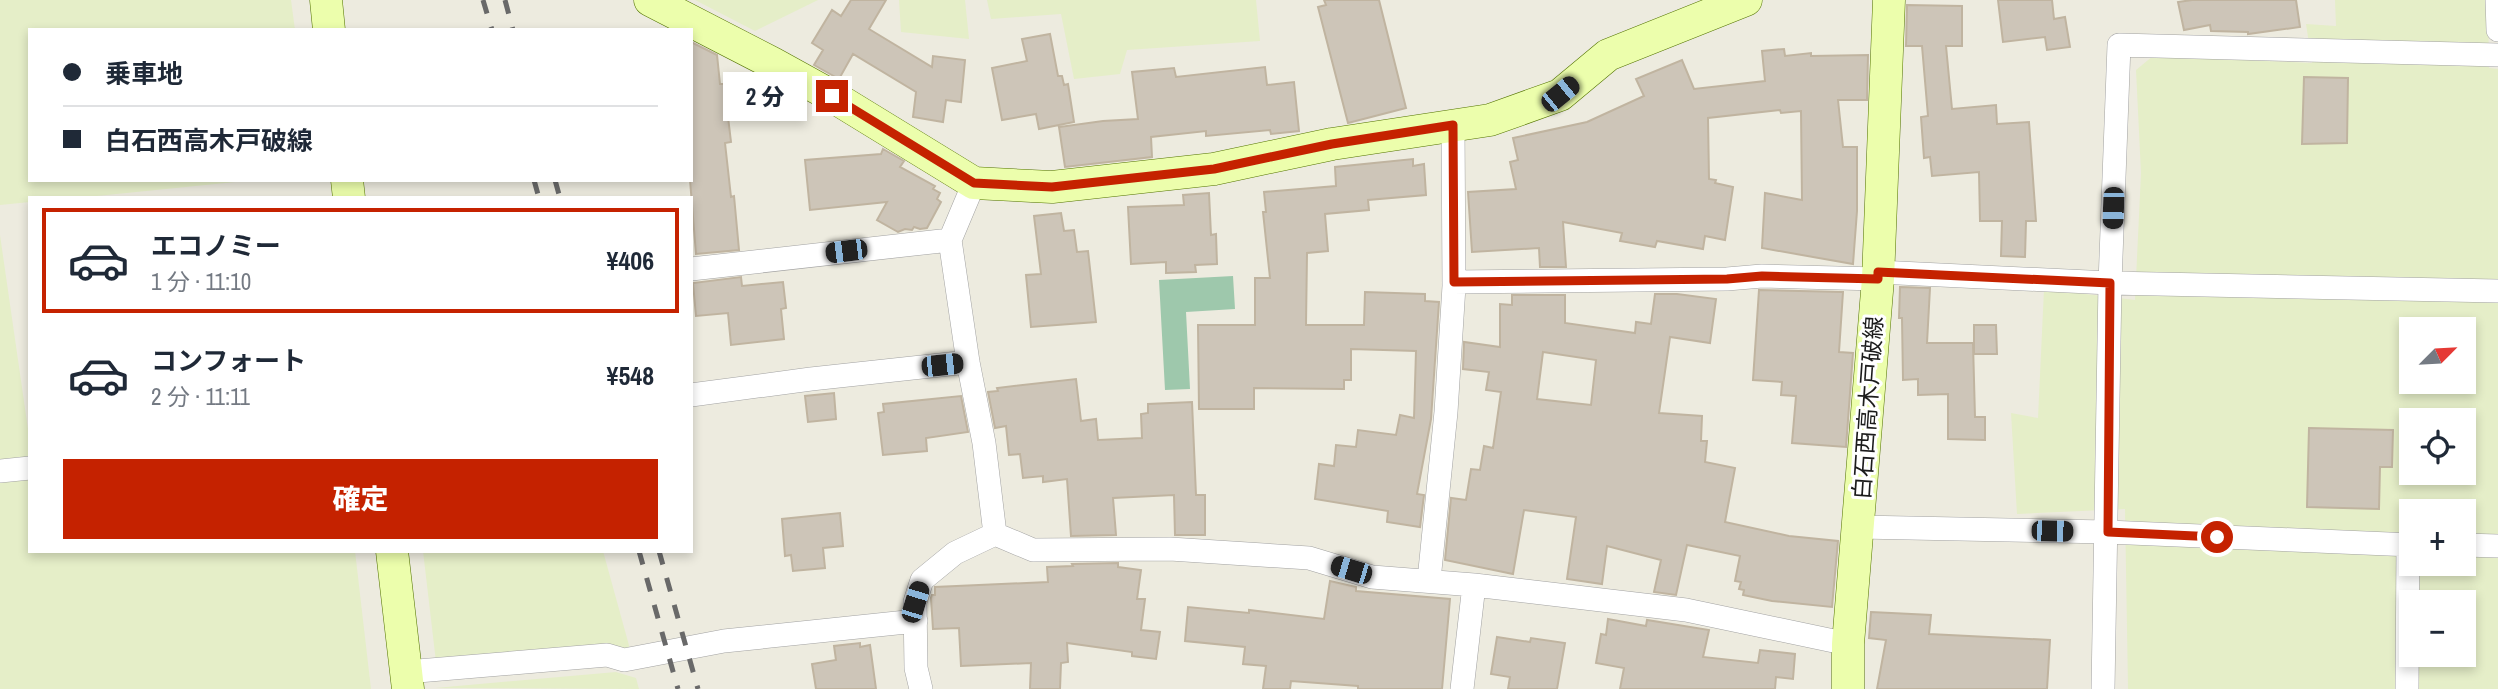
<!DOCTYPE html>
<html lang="ja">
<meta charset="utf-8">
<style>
:root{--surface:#fff;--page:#f6f6f7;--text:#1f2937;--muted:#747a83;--line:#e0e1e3;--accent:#c52200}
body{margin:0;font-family:"Archivo Narrow","Noto Sans JP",sans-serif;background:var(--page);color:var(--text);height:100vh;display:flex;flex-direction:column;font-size:26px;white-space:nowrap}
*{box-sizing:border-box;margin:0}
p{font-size:23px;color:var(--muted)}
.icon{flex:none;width:38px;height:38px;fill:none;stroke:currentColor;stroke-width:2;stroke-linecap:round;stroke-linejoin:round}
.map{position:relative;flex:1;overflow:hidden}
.panel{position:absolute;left:28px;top:196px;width:665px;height:357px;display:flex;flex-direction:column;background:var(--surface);border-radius:0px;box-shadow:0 4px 10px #0003}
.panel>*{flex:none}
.guide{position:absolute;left:28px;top:28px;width:665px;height:154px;border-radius:0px;box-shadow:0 4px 10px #0003;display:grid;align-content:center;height:154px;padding:0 35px;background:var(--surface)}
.needle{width:46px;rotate:66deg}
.fabs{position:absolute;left:2399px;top:317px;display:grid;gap:14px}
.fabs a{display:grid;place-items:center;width:77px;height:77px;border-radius:0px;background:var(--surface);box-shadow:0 4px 10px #0003;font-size:35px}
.end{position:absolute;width:32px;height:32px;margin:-16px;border:9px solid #c52200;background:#fff;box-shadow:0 0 0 4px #fff}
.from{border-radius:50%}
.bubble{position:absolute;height:49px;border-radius:0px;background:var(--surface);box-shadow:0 4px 10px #0003;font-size:23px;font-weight:800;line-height:49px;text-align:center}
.car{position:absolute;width:21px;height:42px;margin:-21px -10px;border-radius:9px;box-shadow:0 0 5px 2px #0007;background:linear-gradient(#222 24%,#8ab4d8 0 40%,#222 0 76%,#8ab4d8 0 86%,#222 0)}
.guide b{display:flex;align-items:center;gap:24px;height:66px;font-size:26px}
.guide b+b{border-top:2px solid var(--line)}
.guide i{width:18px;height:18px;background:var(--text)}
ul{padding:12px 0 0;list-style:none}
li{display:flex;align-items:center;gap:21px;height:105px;margin:0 14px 10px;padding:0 21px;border:4px solid transparent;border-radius:0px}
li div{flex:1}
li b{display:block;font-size:26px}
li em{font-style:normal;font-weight:800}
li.on{border-color:var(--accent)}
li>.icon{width:63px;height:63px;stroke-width:1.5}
.cta{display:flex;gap:14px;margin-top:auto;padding:14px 35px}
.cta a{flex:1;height:80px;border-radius:0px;background:var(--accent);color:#fff;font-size:28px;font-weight:800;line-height:80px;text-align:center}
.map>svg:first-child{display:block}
</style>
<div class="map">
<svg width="2498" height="689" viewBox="0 0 2498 689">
<rect width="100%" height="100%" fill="#edebdf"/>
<!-- farmland -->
<path fill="#e5eec8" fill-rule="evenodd" d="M0,0H291L295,30H30V180H255L77,198H30V202L0,205Z
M695,0H818L755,31Z
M899,0H965L969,39L901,32Z
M987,0H1256L1260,41L1127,50L1120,74L1074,79L1061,14L991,19Z
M2335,0H2488L2489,68L2498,69V689H2128L2125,509L2017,514L2011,413L2038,418L2044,289L2135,300L2141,173L2136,70L2153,56L2312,63L2306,24L2336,26ZM2412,329H2464V382H2412ZM2412,420H2464V472H2412ZM2412,511H2464V564H2412ZM2412,602H2464V654H2412Z
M0,235L30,443V551H355L371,689H0Z
M423,551H603L630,649L436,662Z
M616,672L636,678L639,689L435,688Z"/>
<!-- cemetery -->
<path fill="#9ec8ac" d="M1233,276L1235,309L1186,312L1190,389L1165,390L1159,280Z"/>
<!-- building -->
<path fill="#cdc5b8" stroke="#c0b4a0" stroke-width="2" fill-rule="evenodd" d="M851,0H886L869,29L932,67L933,56L965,60L961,102L946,100L943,122L913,117L916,92L853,54L839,79L814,65L823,50L812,43L832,10L841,16Z
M1324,0H1379L1406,108L1348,123L1318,7L1326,5Z
M1998,0H2052L2054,19L2065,17L2070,47L2047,50L2045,37L2003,42Z
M2192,0H2296L2300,27L2248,34V32L2211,31L2210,25L2184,30L2178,2Z
M1907,5L1962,6V46H1946L1952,109L1996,105L1997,124L2029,122L2036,221H2026L2025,257L2001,256L2002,221H1980L1979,172L1932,176L1930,157L1924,158L1921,117L1928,116L1922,46H1906Z
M1050,34L1058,76H1062L1064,85L1068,84L1074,122L1039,129L1036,114L1002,120L992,68L1027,61L1022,39Z
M691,42L717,55L720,84H724L731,142L725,143L731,197L734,196L739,250L696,254L690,180Z
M1784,49L1785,56L1811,53V56L1868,55L1867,100H1838L1843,147H1857V211L1853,264L1762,248L1765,193L1802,200L1801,111L1781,113L1780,110L1708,118L1709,179L1716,180L1715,183L1733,187L1725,240L1705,236L1703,249L1657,241L1655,247L1620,241L1622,233L1563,222L1566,267H1540L1539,248L1472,252L1468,192L1516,189L1510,162L1518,160L1513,138L1587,122L1644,96L1636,79L1682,60L1694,89L1765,81L1762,51Z
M1265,67L1267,85L1294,82L1299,131L1271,134L1270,130L1206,136V131L1151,137L1152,157L1065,167L1059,127L1103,121L1138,119L1132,72L1174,68L1176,77Z
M2304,77L2348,78L2347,143L2302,144Z
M883,149L904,161L900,167L935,186L933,189L940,193L937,199L941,202L927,228L920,229L914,227L912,230L905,229L898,232L877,220L887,202L810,210L805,160L881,154Z
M1413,159V166L1424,164L1426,195L1368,200L1369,210L1325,214L1328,251L1307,253L1306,325H1364L1365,292L1425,294V301L1439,302L1431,419L1417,494L1424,495L1420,527L1387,522L1388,511L1315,499L1319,464L1334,466L1336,445L1356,447L1358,430L1396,435L1400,415L1414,418L1416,351L1351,349V380H1344V389L1254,388V409H1199L1198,325H1255V278H1270L1263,212H1266L1264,192L1336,186L1335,167Z
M1209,193L1211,235L1216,234L1217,264L1195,265L1196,272L1166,273V262L1131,264L1128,207L1184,205L1183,195Z
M1061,213L1064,231L1074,230L1077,252L1088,251L1096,322L1031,327L1026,275L1041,274L1034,216Z
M741,277L742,286L783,282L786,308L781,309L784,339L731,345L728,313L696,316L693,283Z
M1900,287L1930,288L1927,343H1973L1975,417H1985V440L1948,439V394L1918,395V379L1903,380L1902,318H1899Z
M1759,290L1843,292L1839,352L1853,353L1846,447L1792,443L1796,396L1781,395L1782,382L1753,380Z
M1655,294H1677L1716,299L1710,343L1670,337L1659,413L1702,416L1701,441H1707L1705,462L1735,468L1725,522L1789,536L1838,541L1832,607L1772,601L1743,595L1744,590L1739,589L1741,582L1735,581L1740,556L1687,545L1676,595L1654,592L1661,560L1607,546L1602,584L1567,579L1576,517L1524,510L1513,574L1445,560L1451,498L1466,500L1471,469L1480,470L1484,446L1493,448L1501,392L1486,390L1489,372L1463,369L1464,342L1500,347V304L1512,305V295H1565V323L1635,333L1636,322L1651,324ZM1543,352L1596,360L1591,405L1537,399Z
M1974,325H1996L1997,354H1974Z
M1076,379L1081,421L1096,419L1098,440L1142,438L1141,414L1148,413V404L1192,402L1196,495H1205V535H1175L1174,495L1113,498L1116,535L1071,536L1067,479L1043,482V476L1023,478L1020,454L1009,455L1006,426L995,428L988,392L998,391L997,388Z
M834,393L836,419L808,422L805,396Z
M961,396L968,432L926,438L927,451L883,455L878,413L884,412L883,404Z
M2309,428L2393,430L2392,467H2380L2379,509L2307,507Z
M840,513L843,546L823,548L825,568L793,571L791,555L785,556L782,519Z
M1118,563V567L1141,570L1137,599H1145L1141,630L1160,632L1156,659L1132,656V652L1067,643L1068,662L1061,663L1060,689H1030L1031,663L961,666L959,628L933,629L931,598L932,595H935V587L1048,582L1047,567L1073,566L1072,564Z
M1330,581L1356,587V591L1450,599L1442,689H1358V686L1291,681L1290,689H1263L1266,666L1243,664L1245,647L1185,641L1188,607L1249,613V610L1324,619Z
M1871,612L1931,615L1929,634L2050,640L2047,689H1877L1886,640L1869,638Z
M1608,619L1646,626L1647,620L1709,630L1703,657L1758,663L1760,650L1795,654L1793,679L1776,677L1775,689H1620L1624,668L1596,663L1601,634L1606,635Z
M1497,637L1530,642L1531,638L1565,643L1557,689H1508L1510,677L1491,674Z
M860,643V647L870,645L876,689H816L812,664L836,660L834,646Z"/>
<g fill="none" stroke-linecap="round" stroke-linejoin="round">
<defs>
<path id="street" d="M2497,0L2498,30
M974,183L950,240L968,362L984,443L995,534
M691,269L950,240
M1878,272L2110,283L2498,291
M1454,282L1727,279L1762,276L1878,279
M691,395L811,379L968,362
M0,471L30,468
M1859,527L2107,532L2412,545
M2464,545L2498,546
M1429,580L1446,412L1454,286L1453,125
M406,672L607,655L624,660L724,641L916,621
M921,689L916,668L915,602L922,580L955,553L995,534L1033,550L1170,549L1309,558L1372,577L1474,585L1686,610L1848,644
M1462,689L1474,585
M2103,689L2110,283L2119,45L2498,55
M2407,689L2408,545"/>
<path id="secondary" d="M326,0L329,30
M650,0L774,64L832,96L974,183L1052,187L1214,169L1332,144L1490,120L1560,95L1608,55L1746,0
M347,180L349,198
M392,551L408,689
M1848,689V644L1878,279L1889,0"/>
</defs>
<!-- street casing -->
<use href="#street" stroke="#a2a2a2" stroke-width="24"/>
<!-- secondary casing -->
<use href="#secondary" stroke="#537300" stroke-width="33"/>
<!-- street -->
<use href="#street" stroke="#fff" stroke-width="23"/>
<!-- secondary -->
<use href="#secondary" stroke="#ecfeac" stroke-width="32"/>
<!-- rail -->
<path stroke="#696969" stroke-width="5" stroke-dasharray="14 14" stroke-linecap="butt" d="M483,0L492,30
M505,0L513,30
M534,180L539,198
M555,180L560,198
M639,551L678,689
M659,551L698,689"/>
</g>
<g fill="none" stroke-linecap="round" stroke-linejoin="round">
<!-- route -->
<path stroke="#c52200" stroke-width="9" d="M832,96L974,183L1052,187L1214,169L1332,144L1453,125L1454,282L1727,279L1762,276L1878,279V272L2110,283L2108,532L2217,537"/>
</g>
<g text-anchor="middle" stroke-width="6" stroke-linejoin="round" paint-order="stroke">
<!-- street labels -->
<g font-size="23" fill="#1b1b1b" stroke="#fff">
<text transform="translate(1868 408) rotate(-86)" y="8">白石西高木戸破線</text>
</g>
</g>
</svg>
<div class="fabs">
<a><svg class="needle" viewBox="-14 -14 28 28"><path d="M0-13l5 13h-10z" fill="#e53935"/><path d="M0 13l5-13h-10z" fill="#747a83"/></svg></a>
<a><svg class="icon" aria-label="locate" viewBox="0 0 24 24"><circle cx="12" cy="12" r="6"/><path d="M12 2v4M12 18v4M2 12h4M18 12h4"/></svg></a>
<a>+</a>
<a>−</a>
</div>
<i class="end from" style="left:2217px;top:537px"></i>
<i class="end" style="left:832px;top:96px"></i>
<div class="bubble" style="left:723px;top:72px;width:84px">2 分</div>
<i class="car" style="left:1560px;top:94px;rotate:51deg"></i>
<i class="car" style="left:2113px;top:208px;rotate:182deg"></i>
<i class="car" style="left:846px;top:251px;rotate:263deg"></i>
<i class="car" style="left:942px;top:365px;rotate:84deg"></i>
<i class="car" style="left:2052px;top:531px;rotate:91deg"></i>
<i class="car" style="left:1351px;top:570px;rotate:287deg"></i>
<i class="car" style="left:915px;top:602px;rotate:17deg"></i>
<div class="guide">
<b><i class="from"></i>乗車地</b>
<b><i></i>白石西高木戸破線</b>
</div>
<section class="panel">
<ul>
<li class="on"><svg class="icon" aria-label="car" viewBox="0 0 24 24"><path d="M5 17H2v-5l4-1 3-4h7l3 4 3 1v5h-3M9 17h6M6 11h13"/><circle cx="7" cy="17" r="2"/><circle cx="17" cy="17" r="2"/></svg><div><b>エコノミー</b><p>1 分 · 11:10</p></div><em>¥406</em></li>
<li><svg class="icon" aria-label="car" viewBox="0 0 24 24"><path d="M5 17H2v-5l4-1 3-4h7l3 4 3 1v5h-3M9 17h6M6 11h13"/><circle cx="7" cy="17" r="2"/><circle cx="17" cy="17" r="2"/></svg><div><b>コンフォート</b><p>2 分 · 11:11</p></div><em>¥548</em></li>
</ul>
<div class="cta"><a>確定</a></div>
</section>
</div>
